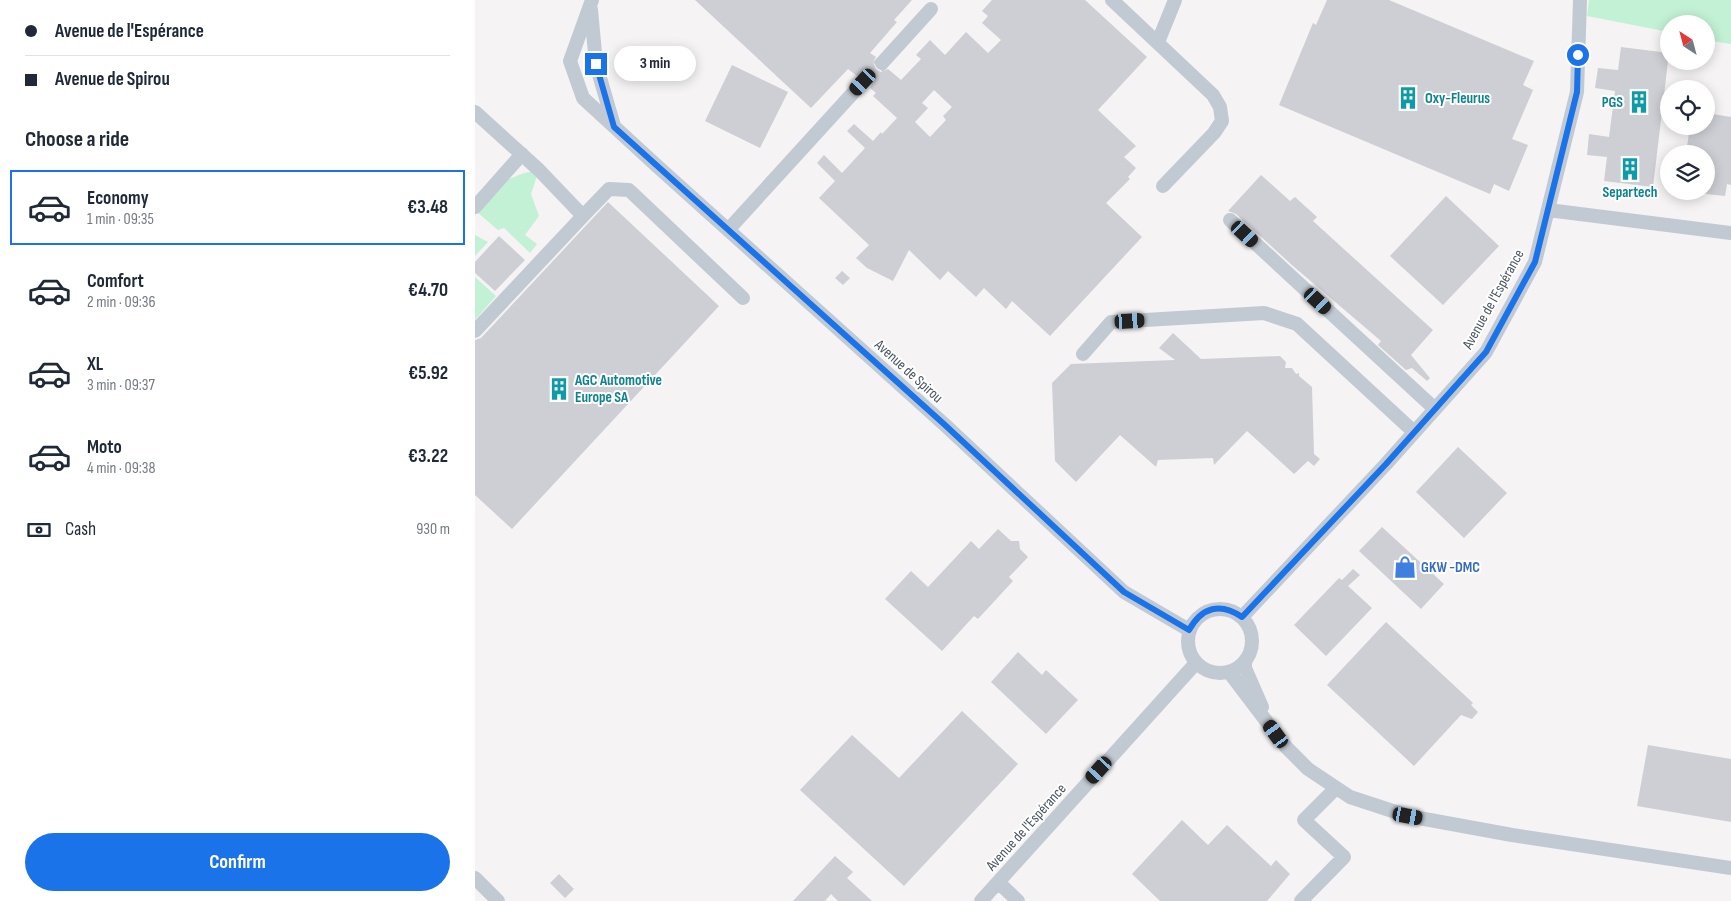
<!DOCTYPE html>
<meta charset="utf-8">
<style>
:root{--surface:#fff;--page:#f2f2f3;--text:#1f2937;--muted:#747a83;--line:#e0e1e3;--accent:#1a73e8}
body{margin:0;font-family:"Sofia Sans Condensed",sans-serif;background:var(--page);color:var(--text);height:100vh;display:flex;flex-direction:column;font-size:19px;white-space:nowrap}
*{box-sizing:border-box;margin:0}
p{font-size:16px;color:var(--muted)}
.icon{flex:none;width:28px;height:28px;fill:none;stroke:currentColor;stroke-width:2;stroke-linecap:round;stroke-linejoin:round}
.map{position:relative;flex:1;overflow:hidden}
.drawer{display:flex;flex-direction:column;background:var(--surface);width:475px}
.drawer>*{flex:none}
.banner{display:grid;align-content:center;height:110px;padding:0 25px;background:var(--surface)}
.needle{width:32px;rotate:324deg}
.buttons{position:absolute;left:1185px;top:15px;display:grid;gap:10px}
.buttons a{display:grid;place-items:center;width:55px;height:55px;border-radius:50%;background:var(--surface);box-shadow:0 2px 12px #0003;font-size:25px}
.end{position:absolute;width:22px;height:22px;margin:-11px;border:6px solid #1a73e8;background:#fff;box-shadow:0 0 0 2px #fff}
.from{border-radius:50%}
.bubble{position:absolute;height:35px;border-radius:18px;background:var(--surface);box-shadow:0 2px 12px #0003;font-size:16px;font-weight:700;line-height:35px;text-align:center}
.car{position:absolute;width:15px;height:30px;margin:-15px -8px;border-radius:6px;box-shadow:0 0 4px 1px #0007;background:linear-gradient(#222 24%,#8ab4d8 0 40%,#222 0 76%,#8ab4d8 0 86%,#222 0)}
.banner b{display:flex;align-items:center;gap:18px;height:48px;font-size:19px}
.banner b+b{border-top:1px solid var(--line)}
.banner i{width:12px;height:12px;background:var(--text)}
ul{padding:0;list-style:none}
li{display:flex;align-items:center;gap:15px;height:75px;margin:0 10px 8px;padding:0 15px;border:2px solid transparent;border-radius:0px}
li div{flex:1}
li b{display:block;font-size:19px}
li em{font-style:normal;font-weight:700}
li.on{border-color:var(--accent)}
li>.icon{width:45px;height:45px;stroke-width:1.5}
h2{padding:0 25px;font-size:22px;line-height:60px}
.pay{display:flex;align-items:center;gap:12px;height:55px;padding:0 25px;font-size:19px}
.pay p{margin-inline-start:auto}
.primary-button{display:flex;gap:10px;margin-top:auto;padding:10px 25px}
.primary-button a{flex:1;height:58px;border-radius:30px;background:var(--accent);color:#fff;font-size:20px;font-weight:700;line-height:58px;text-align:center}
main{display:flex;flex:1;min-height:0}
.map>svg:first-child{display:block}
</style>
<main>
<section class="drawer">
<div class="banner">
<b><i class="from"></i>Avenue de l'Espérance</b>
<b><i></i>Avenue de Spirou</b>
</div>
<h2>Choose a ride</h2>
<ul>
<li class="on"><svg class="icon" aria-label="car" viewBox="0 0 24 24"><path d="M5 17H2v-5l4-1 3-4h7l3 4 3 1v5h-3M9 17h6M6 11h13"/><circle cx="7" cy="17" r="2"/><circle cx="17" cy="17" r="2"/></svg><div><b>Economy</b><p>1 min · 09:35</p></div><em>€3.48</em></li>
<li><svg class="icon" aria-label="car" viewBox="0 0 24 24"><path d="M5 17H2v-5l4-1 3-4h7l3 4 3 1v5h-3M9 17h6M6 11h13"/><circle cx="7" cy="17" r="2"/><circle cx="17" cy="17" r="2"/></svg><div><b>Comfort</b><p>2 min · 09:36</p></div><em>€4.70</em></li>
<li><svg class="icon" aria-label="car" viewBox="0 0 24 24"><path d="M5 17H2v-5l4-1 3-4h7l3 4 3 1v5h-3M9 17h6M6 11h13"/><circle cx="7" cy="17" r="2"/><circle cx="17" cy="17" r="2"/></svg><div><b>XL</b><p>3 min · 09:37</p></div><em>€5.92</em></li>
<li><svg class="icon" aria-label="car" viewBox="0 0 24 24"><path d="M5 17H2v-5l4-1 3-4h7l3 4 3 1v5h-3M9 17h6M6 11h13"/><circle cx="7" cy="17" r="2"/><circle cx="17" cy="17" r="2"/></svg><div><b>Moto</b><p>4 min · 09:38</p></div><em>€3.22</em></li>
</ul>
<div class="pay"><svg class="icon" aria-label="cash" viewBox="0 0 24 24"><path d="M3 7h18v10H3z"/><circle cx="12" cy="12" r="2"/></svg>Cash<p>930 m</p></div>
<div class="primary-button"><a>Confirm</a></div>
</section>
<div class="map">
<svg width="1256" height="901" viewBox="0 0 1256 901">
<rect width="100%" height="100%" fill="#f5f3f3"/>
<!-- green -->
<path fill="#c3f1d5" d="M1114,0H1256V44L1231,40V24H1194V32L1112,16Z
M64,170L56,194L64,216L50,235L62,244L55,253L29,228L23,230L2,212L32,180L49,173Z
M0,235L13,242L0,256Z
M0,277L21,296L0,320Z"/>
<!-- building -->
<path fill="#cdcfd5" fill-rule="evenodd" d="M220,0H437L419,20L422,22L395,53L401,57L398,62L401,69L406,72L413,69L426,80L446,59L441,55L455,40L470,55L491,32L513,53L526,40L507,23L513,16L507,11L517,0H610L672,57L623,110L661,146L649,157L661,168L653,177L655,179L631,203L667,237L575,336L537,301L531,309L509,288L501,297L473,271L465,280L434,250L418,281L392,268L381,258L394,245L344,198L360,181L342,163L349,155L367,173L390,148L372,131L379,124L398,141L406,132L407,134L422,118L398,96L401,93L395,88L397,83L394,76L389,73L382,76L373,69L336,108ZM459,90L477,107L468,116L471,120L455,137L440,122L453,108L447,103Z
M852,0H914L1059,61L1048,85L1058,90L1037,139L1053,145L1034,191L1019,184L1015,194L804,105L838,23L841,25Z
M1146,47L1194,53L1178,187L1129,181L1132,157L1112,155L1114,134L1134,137L1140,91L1120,88L1123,68L1143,70Z
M257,65L313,92L285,148L230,121Z
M1231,113L1256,117V185L1252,184L1250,196L1231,194V154H1211L1215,126H1231Z
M786,175L815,201L820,197L842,217L838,221L958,330L936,355L955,378L952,381L937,368L931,370L903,345L906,341L818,266L761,214L753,211Z
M971,196L1024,246L968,305L915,256Z
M133,202L244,306L37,529L0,495V340L6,338Z
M24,236L50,260L20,291L0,273V262Z
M367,271L375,278L368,285L360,278Z
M698,333L726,359L805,356L811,362L810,368H817L821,374L824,373V376L837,387L839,454L845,459L839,466L833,461L819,474L772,431L739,465L738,458L683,460L681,467L645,435L601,482L580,461L577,383L596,364L700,360L684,348Z
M983,447L1032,493L989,538L941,492Z
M907,527L969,584L946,609L884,551Z
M523,529L536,541H544L545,549L553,557L534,577L538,581L503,619L499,616L467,651L410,599L436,571L453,587L496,541L504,549Z
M878,569L885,575L873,586L897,608L851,656L819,625L864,578L867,580Z
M911,622L998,703L996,705L1003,712L997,719L986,715L939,766L852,685Z
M543,652L567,675L571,670L603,700L571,734L516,682Z
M487,711L543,764L429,886L325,790L377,735L424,778Z
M1173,745L1256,759V822L1162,806Z
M707,820L733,845L752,825L796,866L801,860L815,874L792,901H685L657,874Z
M360,856L378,872L372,878L397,901H363L356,894L350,901H318Z
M84,874L99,889L90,898L75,883Z"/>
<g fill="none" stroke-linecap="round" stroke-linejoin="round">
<!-- minor-tunnel -->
<path stroke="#caccce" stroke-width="14" stroke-dasharray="14 7" stroke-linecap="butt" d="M388,82L407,63"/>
<!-- minor -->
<path stroke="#c1cad2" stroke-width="14" d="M117,0L95,61L108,98L182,166L470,425L649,592L714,630
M637,0L738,95L745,107L747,121L739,133L688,186
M116,10L121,64L139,126
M683,42L700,0
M407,63L456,9
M0,112L64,170L108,216L0,331
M0,207L47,154
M1073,210L1256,233
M108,216L134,189L154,190L268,298
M755,220L960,409
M253,230L388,82
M608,354L636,322L789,313L822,324L939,432
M713 641a32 32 0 1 1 64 0a32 32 0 1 1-64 0Z
M767,617L911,464L1011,352L1060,262L1102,92L1105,0
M770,661V668L787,707
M754,672L811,747L833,769L875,797L933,816L1037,835L1256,868
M0,878L23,901
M523,882L543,901
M506,901L721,663
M826,901L869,857L829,820L861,788"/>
</g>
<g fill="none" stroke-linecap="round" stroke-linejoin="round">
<!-- route -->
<path stroke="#1a73e8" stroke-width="6" d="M121,64L139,127L470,425L649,592L714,630C727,607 745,602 767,617L911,464L1011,352L1060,262L1102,92L1103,55"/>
</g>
<!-- icons -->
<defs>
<symbol id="building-bare" viewBox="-9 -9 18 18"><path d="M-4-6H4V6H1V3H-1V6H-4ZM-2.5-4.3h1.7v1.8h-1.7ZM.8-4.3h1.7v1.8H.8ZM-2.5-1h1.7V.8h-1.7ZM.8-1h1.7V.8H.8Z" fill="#0f9aa8" stroke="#fff" stroke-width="2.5" paint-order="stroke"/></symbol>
<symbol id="shop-bare" viewBox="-9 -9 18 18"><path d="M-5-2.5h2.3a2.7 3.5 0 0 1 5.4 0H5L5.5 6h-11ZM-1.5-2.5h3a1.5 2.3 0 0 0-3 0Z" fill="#3f7fe0" stroke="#fff" stroke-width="2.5" paint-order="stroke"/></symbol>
</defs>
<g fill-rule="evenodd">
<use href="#building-bare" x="917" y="82" width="32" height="32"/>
<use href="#building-bare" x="1148" y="86" width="32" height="32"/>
<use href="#building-bare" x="1139" y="153" width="32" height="32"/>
<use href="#building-bare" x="68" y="373" width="32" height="32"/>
<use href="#shop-bare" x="914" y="551" width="32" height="32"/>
</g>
<g text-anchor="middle" stroke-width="4" stroke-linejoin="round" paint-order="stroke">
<!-- culture labels -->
<g font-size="15" font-weight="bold" fill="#0d838f" stroke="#fff" text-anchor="start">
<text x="950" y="103">Oxy-Fleurus</text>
<text x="1148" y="107" text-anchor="end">PGS</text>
<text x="1155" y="197" text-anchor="middle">Separtech</text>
<text x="100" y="385">AGC Automotive<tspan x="100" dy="17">Europe SA</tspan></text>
</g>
<!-- street labels -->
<g font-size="15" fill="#4a5661" stroke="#fff">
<text transform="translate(1018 299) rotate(-61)" y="5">Avenue de l'Espérance</text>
<text transform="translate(434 371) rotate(42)" y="5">Avenue de Spirou</text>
<text transform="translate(551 827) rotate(-48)" y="5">Avenue de l'Espérance</text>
</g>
<!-- shop labels -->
<g font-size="15" font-weight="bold" fill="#366cbe" stroke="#fff" text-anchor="start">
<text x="946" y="572">GKW -DMC</text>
</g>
</g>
</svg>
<div class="buttons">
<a><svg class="needle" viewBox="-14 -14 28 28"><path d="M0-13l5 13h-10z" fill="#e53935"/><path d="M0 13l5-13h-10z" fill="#747a83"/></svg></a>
<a><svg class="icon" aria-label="locate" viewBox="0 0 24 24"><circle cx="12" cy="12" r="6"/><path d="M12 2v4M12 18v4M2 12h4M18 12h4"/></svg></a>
<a><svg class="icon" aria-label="layers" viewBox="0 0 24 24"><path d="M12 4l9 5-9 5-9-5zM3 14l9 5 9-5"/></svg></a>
</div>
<i class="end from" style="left:1103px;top:55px"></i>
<i class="end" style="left:121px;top:64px"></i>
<div class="bubble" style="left:139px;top:46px;width:82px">3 min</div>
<i class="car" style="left:388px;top:82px;rotate:223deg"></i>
<i class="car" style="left:770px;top:234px;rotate:133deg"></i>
<i class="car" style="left:843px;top:301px;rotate:133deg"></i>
<i class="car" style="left:655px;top:321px;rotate:87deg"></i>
<i class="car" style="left:801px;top:734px;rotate:324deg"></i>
<i class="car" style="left:624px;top:770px;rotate:222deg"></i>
<i class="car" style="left:933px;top:816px;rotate:100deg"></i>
</div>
</main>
